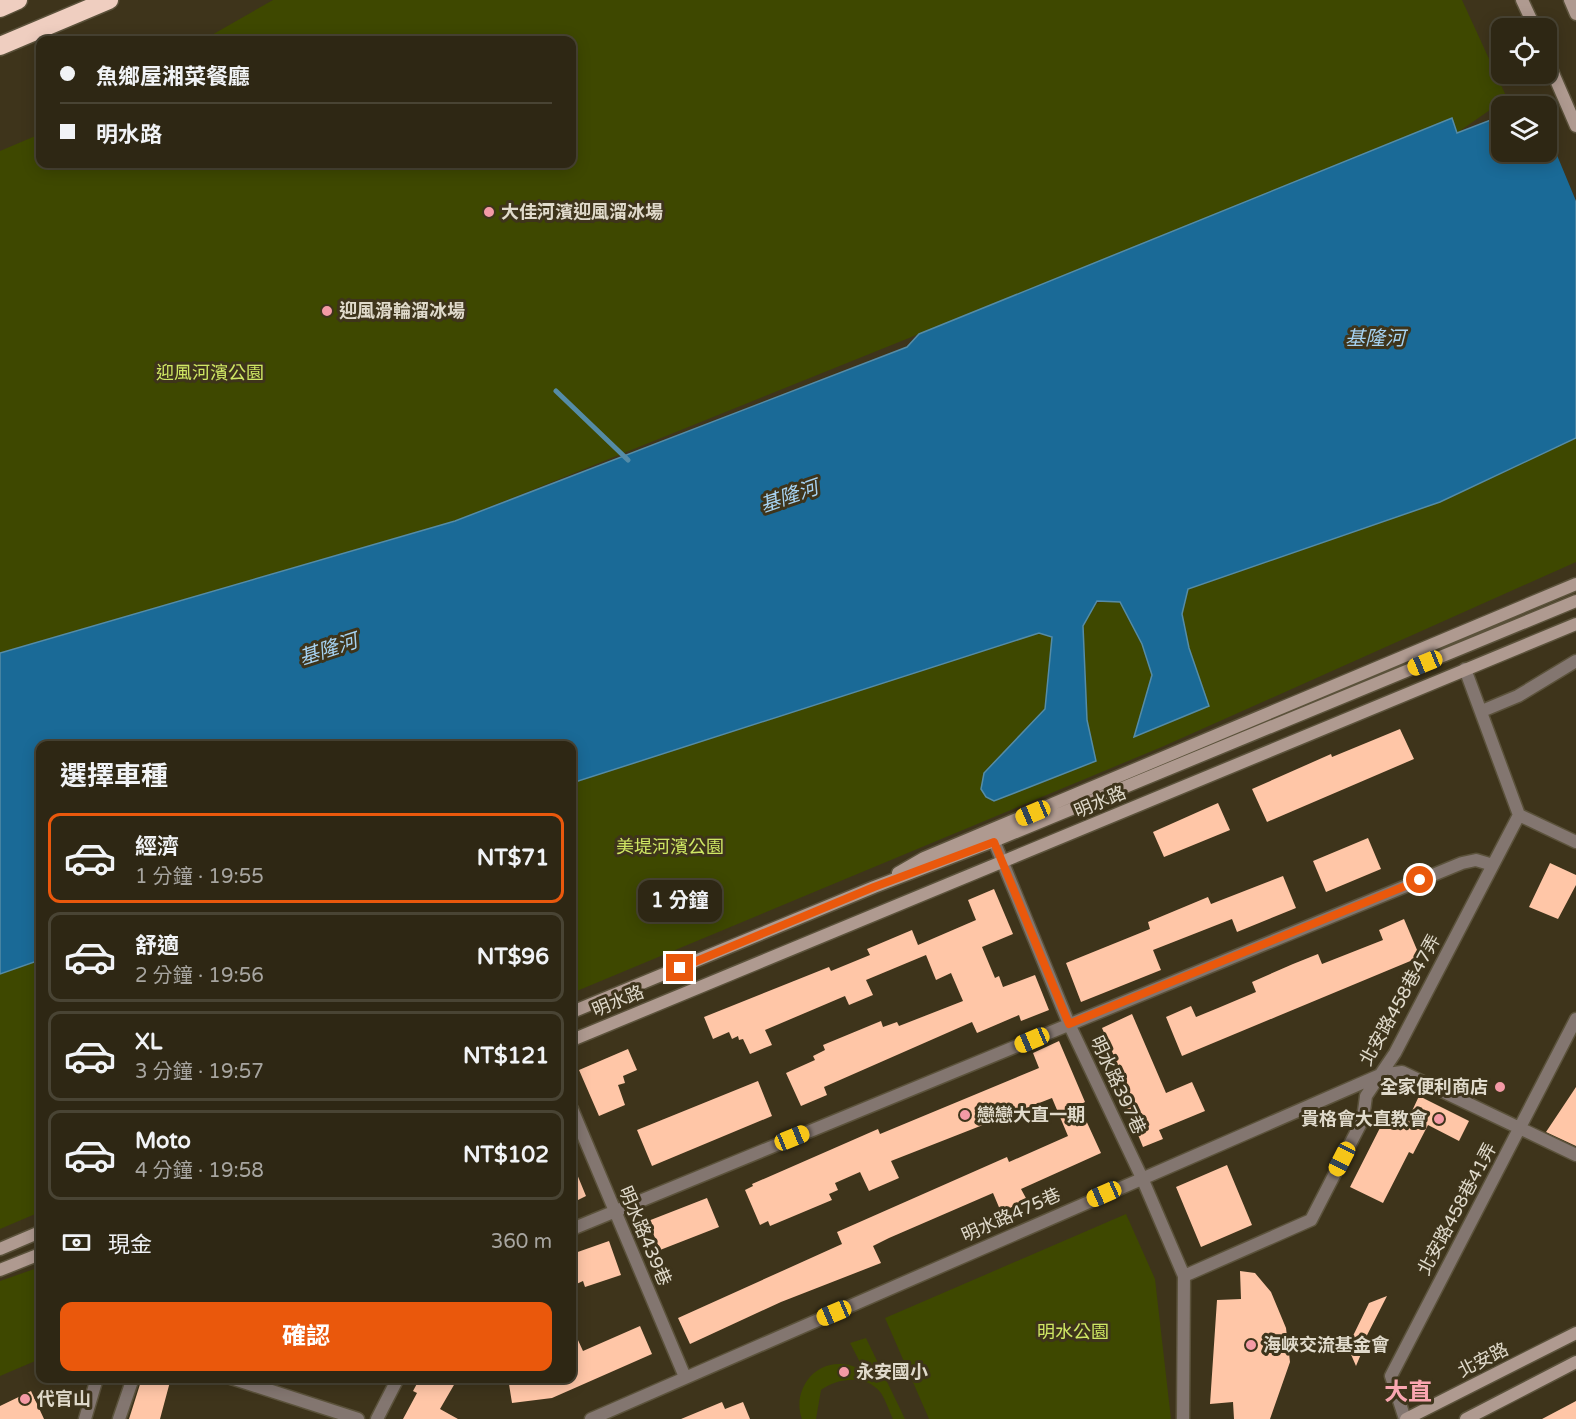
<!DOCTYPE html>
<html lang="zh-TW">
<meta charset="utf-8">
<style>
:root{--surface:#2e2714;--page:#362f1d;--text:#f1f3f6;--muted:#a7a5a0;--line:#494434;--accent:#ea580c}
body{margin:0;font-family:"Varela Round","Noto Sans TC",sans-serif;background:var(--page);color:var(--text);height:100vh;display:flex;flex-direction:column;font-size:22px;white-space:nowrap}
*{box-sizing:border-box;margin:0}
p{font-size:20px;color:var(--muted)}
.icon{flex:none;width:33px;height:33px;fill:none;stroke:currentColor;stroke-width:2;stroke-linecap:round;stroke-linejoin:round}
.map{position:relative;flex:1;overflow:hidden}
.drawer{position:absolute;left:36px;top:741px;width:540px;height:642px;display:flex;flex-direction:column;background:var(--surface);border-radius:12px;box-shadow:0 3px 15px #0003,0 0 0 2px var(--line)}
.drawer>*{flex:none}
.hud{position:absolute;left:36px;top:36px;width:540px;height:132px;border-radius:12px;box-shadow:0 3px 15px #0003,0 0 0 2px var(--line);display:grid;align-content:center;height:132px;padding:0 24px;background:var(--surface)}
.fabs{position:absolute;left:1491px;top:18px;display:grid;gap:12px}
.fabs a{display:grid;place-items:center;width:66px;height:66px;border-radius:12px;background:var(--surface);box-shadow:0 3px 15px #0003,0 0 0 2px var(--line);font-size:30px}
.end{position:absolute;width:27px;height:27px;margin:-14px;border:8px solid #ea580c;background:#fff;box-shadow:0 0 0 3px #fff}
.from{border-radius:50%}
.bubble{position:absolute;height:42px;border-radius:12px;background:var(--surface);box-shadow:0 3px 15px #0003,0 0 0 2px var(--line);font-size:20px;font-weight:700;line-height:42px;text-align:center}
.car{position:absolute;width:18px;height:36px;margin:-18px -9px;border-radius:8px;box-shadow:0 0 4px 2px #0007;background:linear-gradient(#f5c518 24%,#345 0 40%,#f5c518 0 76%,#345 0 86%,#f5c518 0)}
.hud b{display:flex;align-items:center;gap:21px;height:57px;font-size:22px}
.hud b+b{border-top:2px solid var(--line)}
.hud i{width:15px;height:15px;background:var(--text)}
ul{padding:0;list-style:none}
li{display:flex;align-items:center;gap:18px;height:90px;margin:0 12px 9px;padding:0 12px;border:3px solid var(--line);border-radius:12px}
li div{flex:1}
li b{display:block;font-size:22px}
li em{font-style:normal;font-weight:700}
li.selected{border-color:var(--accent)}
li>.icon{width:54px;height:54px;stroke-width:1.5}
h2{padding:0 24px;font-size:27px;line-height:72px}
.pay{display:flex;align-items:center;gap:15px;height:66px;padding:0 24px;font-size:22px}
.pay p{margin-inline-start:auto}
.primary-button{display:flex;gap:12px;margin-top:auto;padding:12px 24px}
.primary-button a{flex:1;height:69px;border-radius:12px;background:var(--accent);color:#fff;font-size:24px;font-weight:700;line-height:69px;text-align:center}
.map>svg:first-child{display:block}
</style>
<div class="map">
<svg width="1576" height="1419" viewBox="0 0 1576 1419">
<rect width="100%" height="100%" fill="#3e341b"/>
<!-- green -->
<path fill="#3e4800" d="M273,0H1462L1507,98L1457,133L919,334L455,521L0,653V151L40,134V164H572V40H203Z
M1576,427V562L1164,746L572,993V777L1220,563Z
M40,953V1212L0,1229V966Z
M1126,1214L1155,1279L1171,1419H929L885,1318Z
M40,1267V1359L0,1376V1281Z
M866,1338L905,1419H893C889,1411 886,1401 881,1393C866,1374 838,1378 821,1390L816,1419H802C792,1393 812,1362 841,1364C849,1364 857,1368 864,1370L850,1343Z"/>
<!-- water -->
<path fill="#1a6a97" stroke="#558ca7" stroke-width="1.5" d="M1576,88V438L1440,502L1188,589L1182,614L1189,648L1209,706L1134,737L1152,675L1142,644L1120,602L1097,601L1083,626L1087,720L1096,761L994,801L986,797L981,789L984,773L1045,709L1052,637L1039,633L572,783V746H40V960L0,974V653L455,521L907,347L919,334L1452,118L1457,133L1501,116L1502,152H1546V106H1527Z"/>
<!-- pier -->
<path fill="#3e341b" d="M1576,85V201L1547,131L1546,106H1536L1534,101Z"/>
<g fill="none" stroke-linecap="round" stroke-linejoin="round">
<!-- stream -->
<path stroke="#558ca7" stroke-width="5" d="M180,37L186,40
M556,391L628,460"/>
</g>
<!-- building -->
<path fill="#ffc6a7" d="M1400,729L1414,759L1267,822L1252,789L1331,754L1332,757Z
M1218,803L1230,830L1164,857L1153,832Z
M1368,838L1381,869L1326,892L1313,861Z
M1550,863L1576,875V885L1558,919L1529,907Z
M1283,876L1296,908L1237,932L1232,919L1153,950L1161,970L1081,1002L1066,963L1150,929L1148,922L1208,897L1211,904Z
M994,889L1013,934L982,947L995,978L999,976L1003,987L1035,975L1049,1010L1021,1021L1019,1015L977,1033L972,1022L824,1087L827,1095L801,1106L786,1073L815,1060L813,1056L825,1050L823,1045L881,1021L883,1027L897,1022L899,1026L963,1001L951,973L936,980L926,955L866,980L873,995L849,1005L845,996L765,1030L772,1045L750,1054L743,1039L739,1040L738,1036L732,1039L729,1032L713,1039L704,1017L829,967L831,971L870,955L867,949L912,930L918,945L976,920L968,900Z
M1404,919L1420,957L1182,1056L1166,1017L1191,1006L1196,1017L1218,1008L1256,992L1252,982L1293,964L1318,954L1322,964L1383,940L1379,930Z
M1132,1014L1166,1093L1192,1082L1205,1111L1159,1130L1163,1139L1143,1147L1127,1108L1135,1105L1102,1028Z
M1059,1041L1085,1102L1079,1105L1101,1153L1021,1189L1027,1200L1001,1212L993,1193L889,1238L873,1246L881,1263L781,1302L690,1344L678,1318L842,1244L837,1232L1007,1157L1009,1162L1068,1136L1052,1098L891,1161L899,1178L869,1191L860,1172L835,1183L838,1190L829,1194L832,1200L770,1226L768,1221L760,1225L745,1190L753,1186L752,1184L878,1129L880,1134L1039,1068L1033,1053Z
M628,1049L637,1070L623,1076L625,1083L618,1085L625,1105L599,1116L579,1070Z
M758,1081L772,1116L652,1166L637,1130Z
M1576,1087V1146L1546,1132Z
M1419,1096L1469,1121L1459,1141L1428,1125L1413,1154L1409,1152L1383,1203L1350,1187L1387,1114L1406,1124Z
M572,1162L586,1196L572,1203Z
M1227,1165L1252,1225L1201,1247L1176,1187Z
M707,1198L719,1227L660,1250L648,1221Z
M609,1241L621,1275L585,1287L583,1281L572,1286V1254Z
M1240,1271L1255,1273L1271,1292L1286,1328L1290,1362L1270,1419H1234L1233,1402L1210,1404L1217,1300L1241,1299Z
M1387,1296L1362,1345L1364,1347L1356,1366L1343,1336L1351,1340L1369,1303Z
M640,1326L652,1354L552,1398L512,1403L508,1378H572V1327L583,1351Z
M142,1378H171L160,1419H129Z
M420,1378H458L440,1409L458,1419H403L417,1393L413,1391Z
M31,1391L44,1419H0V1406Z
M1576,1401V1419H1542Z
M722,1402L725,1409L743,1402L750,1419H681Z"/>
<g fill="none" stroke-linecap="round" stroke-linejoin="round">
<defs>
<path id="minor" d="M1482,711L1518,696L1576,661
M1519,815L1576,842
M994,841L1069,1024L1142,1178L1184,1276L1183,1419
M572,1109L685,1377
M572,1229L1462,863L1476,860L1493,865
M1184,1276L1311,1220L1363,1119L1366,1096L1395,1053L1519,815L1465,669
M231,1378L358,1419
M377,1419L398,1378
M591,1419L1380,1075L1402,1072L1576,1155
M1405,1419L1391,1376L1576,1019"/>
<path id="tertiary" d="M85,1419L97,1378
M119,1419L133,1378"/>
<path id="secondary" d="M1522,0L1535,28
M1570,0L1576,14
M1546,57L1576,126
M898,873L924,858L1576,584
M572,1012L874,887L994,841L1576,601
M572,1040L1576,624
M0,1249L40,1232
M0,1270L40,1254
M1406,1419L1576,1333
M1466,1419L1576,1362"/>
<path id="motorway" d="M0,8L18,0
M0,46L109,0"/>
</defs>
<!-- minor casing -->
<use href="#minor" stroke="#5b523b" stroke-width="15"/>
<!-- tertiary casing -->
<use href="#tertiary" stroke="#5b523b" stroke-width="15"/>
<!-- secondary casing -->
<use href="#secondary" stroke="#5b523b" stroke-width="15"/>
<!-- motorway casing -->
<use href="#motorway" stroke="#5b523b" stroke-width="21"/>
<!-- minor -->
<use href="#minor" stroke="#837670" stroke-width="12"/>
<!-- tertiary -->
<use href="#tertiary" stroke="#837670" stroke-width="12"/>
<!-- secondary -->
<use href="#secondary" stroke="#af9a90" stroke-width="12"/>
<!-- motorway -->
<use href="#motorway" stroke="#efcec0" stroke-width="18"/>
</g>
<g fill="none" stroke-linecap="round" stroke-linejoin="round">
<!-- route -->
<path stroke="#ea580c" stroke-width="8" d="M680,968L874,887L994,842L1069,1024L1420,880"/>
</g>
<!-- markers -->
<g fill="#f49aa6" stroke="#3e341b" stroke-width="2">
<circle cx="489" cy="212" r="6"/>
<circle cx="327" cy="311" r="6"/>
<circle cx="1500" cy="1087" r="6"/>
<circle cx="965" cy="1115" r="6"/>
<circle cx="1439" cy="1119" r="6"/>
<circle cx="1251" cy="1345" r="6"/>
<circle cx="844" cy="1372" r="6"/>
<circle cx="25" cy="1399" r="6"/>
</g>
<g text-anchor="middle" stroke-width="6" stroke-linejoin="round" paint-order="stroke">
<!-- poi labels -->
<g font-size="18" font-weight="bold" fill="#e0dacb" stroke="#3e341b" text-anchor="start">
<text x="501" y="218">大佳河濱迎風溜冰場</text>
<text x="339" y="317">迎風滑輪溜冰場</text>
<text x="1488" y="1093" text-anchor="end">全家便利商店</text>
<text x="977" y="1121">戀戀大直一期</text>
<text x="1427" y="1125" text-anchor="end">貴格會大直教會</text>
<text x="1263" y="1351">海峽交流基金會</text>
<text x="856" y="1378">永安國小</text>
<text x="37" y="1405">代官山</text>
</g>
<!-- park labels -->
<g font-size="18" fill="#cfe764" stroke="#3e341b">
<text x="210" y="379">迎風河濱公園</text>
<text x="670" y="853">美堤河濱公園</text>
<text x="1073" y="1338">明水公園</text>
</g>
<!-- street labels -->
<g font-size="18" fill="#e0dacb" stroke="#3e341b">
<text transform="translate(1100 802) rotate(-23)" y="6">明水路</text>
<text transform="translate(1400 1000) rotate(-61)" y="6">北安路458巷47弄</text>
<text transform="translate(618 1001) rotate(-22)" y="6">明水路</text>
<text transform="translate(1118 1085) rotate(65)" y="6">明水路397巷</text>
<text transform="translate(1457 1209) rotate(-62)" y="6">北安路458巷41弄</text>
<text transform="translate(1011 1215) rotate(-24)" y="6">明水路475巷</text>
<text transform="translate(645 1236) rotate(67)" y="6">明水路439巷</text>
<text transform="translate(1483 1360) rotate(-27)" y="6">北安路</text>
</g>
<!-- water labels -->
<g font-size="20" font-style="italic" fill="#a6d2f1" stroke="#3e341b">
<text x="1375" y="345">基隆河</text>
<text transform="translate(789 496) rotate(-19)" y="7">基隆河</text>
<text transform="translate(328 649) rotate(-18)" y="7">基隆河</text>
</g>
<!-- district labels -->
<g font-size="24" font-weight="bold" fill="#faa6b1" stroke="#3e341b">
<text x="1408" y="1400">大直</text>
</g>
</g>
</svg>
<div class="fabs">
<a><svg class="icon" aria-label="locate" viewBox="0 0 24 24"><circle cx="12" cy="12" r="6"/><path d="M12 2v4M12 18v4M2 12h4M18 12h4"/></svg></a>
<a><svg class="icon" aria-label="layers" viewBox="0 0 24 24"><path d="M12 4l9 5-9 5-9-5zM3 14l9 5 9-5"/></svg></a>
</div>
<i class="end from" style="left:1420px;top:880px"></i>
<i class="end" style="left:680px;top:968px"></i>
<div class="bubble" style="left:638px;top:880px;width:84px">1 分鐘</div>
<i class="car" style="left:1425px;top:663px;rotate:248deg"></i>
<i class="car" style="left:1033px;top:813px;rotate:247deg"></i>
<i class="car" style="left:1032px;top:1040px;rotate:247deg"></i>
<i class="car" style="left:792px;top:1138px;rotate:68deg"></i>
<i class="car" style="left:1342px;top:1159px;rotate:207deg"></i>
<i class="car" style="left:1104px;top:1194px;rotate:246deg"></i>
<i class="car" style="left:834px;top:1313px;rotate:247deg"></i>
<div class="hud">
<b><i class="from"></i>魚鄉屋湘菜餐廳</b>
<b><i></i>明水路</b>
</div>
<section class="drawer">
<h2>選擇車種</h2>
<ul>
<li class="selected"><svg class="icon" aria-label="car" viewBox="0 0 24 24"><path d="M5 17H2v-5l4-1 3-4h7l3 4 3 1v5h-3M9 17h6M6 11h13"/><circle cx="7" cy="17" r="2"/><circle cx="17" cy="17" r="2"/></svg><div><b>經濟</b><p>1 分鐘 · 19:55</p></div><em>NT$71</em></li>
<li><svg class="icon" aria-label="car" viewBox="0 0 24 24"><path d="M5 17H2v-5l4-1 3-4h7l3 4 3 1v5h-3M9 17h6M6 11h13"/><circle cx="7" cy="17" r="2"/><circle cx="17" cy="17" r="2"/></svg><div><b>舒適</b><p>2 分鐘 · 19:56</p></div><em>NT$96</em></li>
<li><svg class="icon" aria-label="car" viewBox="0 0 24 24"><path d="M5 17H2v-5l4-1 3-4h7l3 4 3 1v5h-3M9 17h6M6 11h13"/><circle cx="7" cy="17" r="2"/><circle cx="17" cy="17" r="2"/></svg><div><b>XL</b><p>3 分鐘 · 19:57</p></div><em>NT$121</em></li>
<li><svg class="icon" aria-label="car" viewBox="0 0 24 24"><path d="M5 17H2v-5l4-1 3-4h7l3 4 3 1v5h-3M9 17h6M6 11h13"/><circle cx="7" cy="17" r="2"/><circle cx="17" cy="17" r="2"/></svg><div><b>Moto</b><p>4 分鐘 · 19:58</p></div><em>NT$102</em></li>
</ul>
<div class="pay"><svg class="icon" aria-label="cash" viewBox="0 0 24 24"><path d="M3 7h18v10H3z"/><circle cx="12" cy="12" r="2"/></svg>現金<p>360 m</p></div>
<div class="primary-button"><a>確認</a></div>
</section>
</div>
